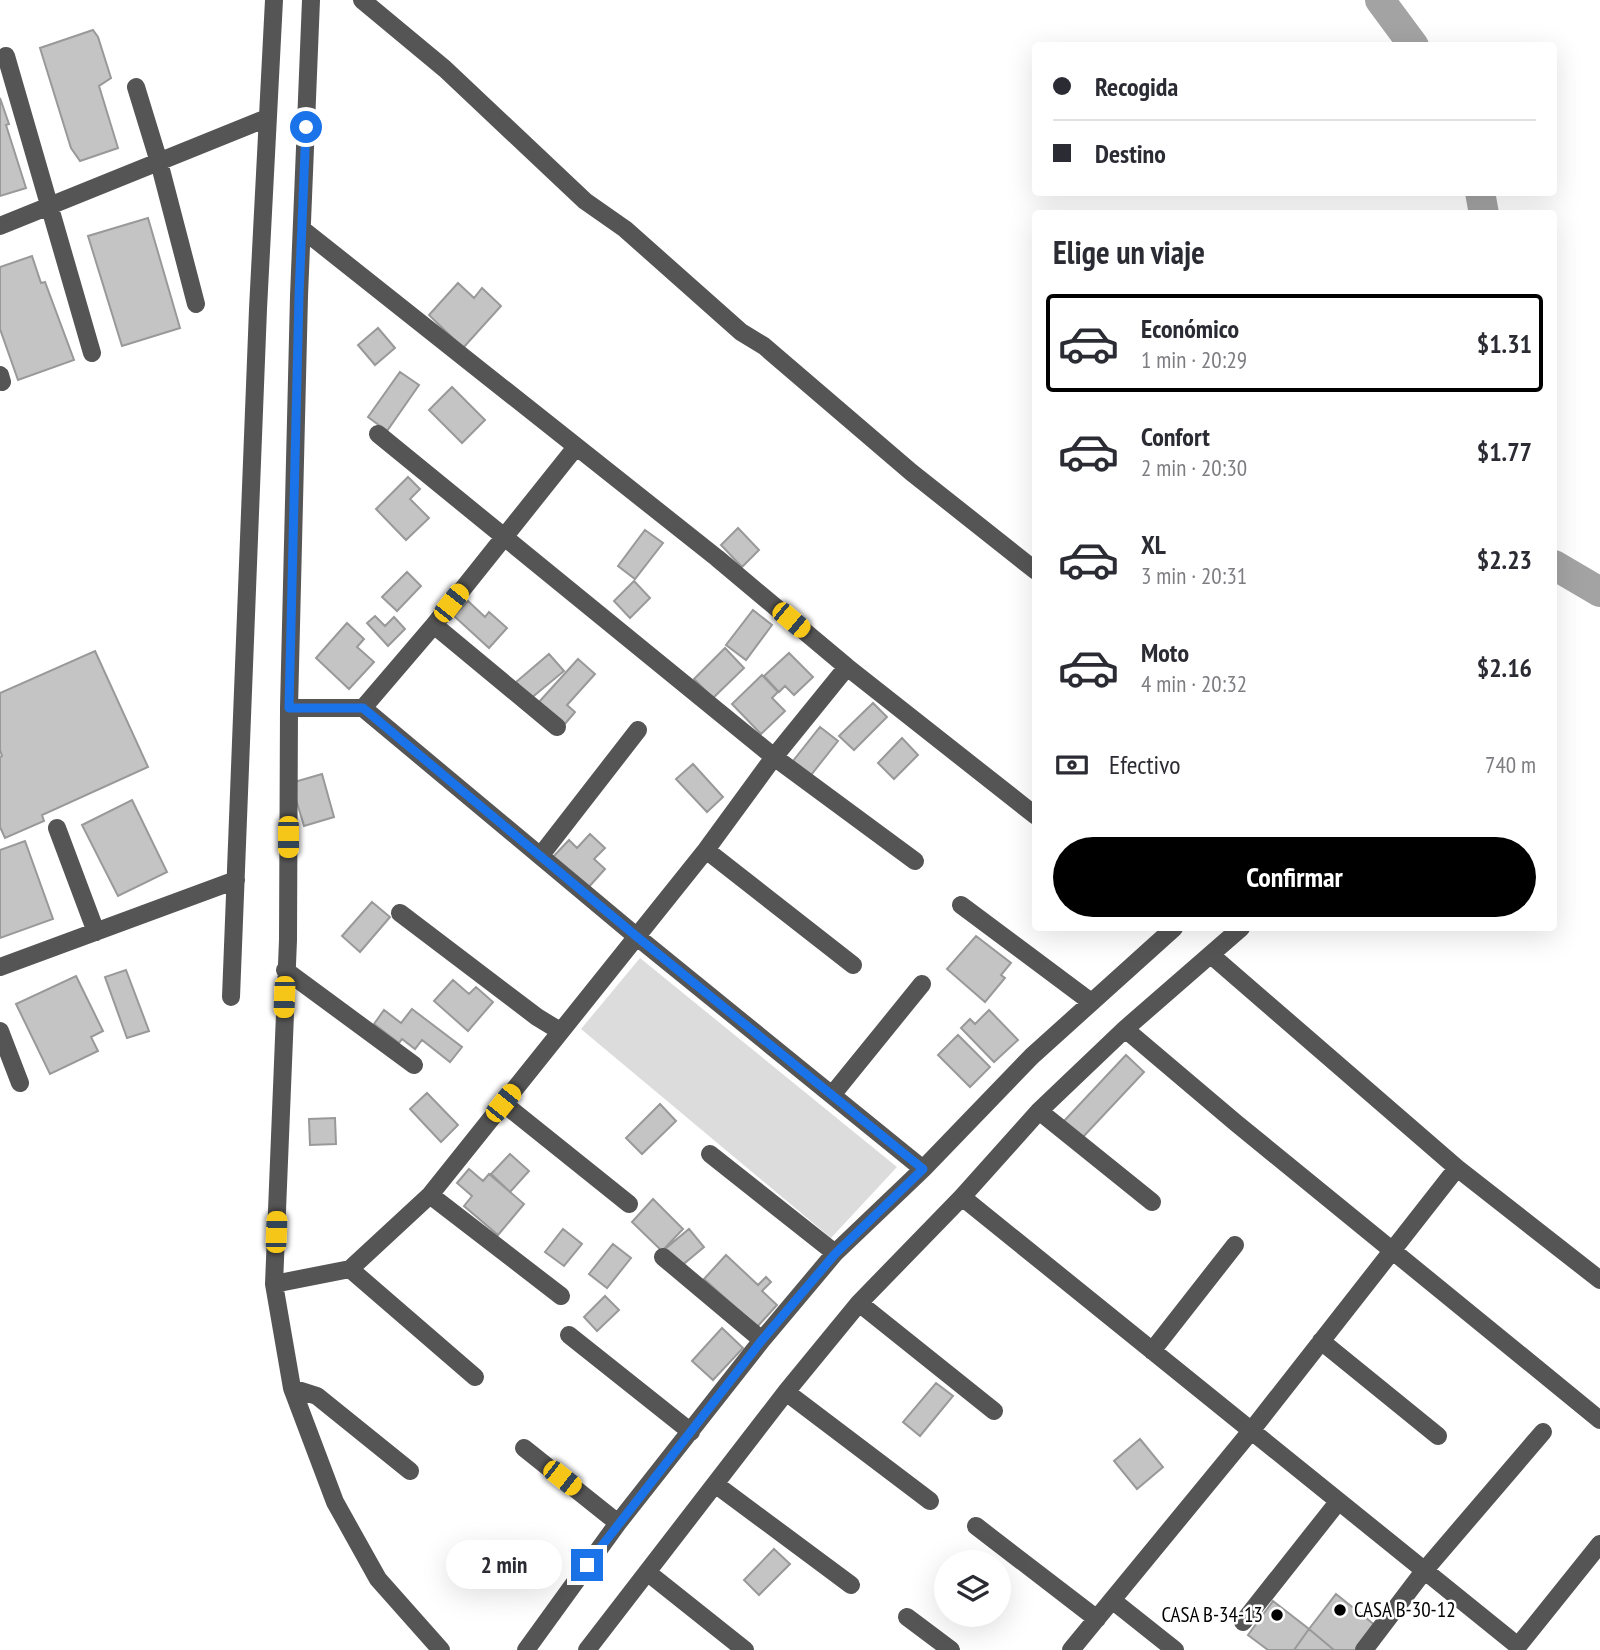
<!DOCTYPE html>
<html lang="es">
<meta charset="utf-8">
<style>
:root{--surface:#fff;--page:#f2f2f3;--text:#2b2b33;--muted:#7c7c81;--line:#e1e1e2;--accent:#000}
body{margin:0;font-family:"PT Sans Narrow",sans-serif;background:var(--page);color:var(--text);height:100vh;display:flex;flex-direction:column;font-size:26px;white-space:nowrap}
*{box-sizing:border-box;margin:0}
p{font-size:23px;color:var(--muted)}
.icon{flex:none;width:38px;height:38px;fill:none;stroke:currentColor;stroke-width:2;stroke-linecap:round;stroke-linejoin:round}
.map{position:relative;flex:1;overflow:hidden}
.sheet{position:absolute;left:1032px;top:210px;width:525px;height:721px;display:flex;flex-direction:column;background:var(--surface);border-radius:7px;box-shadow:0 7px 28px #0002}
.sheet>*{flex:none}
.guide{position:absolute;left:1032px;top:42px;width:525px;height:154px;border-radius:7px;box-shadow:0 7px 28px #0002;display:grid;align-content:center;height:154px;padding:0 21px;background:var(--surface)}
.fabs{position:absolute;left:934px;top:1550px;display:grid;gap:14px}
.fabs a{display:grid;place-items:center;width:77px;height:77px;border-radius:50%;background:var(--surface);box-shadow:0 7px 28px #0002;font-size:35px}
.end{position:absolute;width:32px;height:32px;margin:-16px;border:9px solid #1a73e8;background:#fff;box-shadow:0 0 0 4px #fff}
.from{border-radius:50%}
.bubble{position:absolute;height:49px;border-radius:24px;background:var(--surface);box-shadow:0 7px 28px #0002;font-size:23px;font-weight:800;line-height:49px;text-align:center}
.car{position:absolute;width:21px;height:42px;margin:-21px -10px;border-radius:9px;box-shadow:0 0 5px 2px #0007;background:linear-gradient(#f5c518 24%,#345 0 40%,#f5c518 0 76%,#345 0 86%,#f5c518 0)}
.guide b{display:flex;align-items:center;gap:24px;height:66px;font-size:26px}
.guide b+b{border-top:2px solid var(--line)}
.guide i{width:18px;height:18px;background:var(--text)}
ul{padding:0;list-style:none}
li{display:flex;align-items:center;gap:21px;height:98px;margin:0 14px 10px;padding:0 7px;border:4px solid transparent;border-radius:7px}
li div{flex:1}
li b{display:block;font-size:26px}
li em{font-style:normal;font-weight:800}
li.current{border-color:var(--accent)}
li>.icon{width:63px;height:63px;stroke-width:1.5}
h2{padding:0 21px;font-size:32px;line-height:84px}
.pay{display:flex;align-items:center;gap:18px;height:77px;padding:0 21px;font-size:26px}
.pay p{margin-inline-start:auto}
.primary-button{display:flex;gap:14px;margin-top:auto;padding:14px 21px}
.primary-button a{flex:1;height:80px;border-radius:42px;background:var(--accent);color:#fff;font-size:28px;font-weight:800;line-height:80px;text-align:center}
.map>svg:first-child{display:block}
</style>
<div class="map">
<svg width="1600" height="1650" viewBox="0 0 1600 1650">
<rect width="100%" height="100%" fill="#fff"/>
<!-- green -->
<path fill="#dcdcdc" d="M640,958L897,1167L831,1238L581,1029Z"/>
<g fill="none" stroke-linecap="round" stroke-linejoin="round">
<!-- river -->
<path stroke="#a3a3a3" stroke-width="30" d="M1380,0L1414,46
M1480,192L1484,214
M1554,565L1600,592"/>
</g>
<!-- building -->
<path fill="#c4c4c4" stroke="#999" stroke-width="2" d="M93,30L98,37L111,78L99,86L118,148L80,161L71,148L40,48Z
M0,98L9,124L6,125L26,188L0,196Z
M148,218L180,328L122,346L88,236Z
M32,256L41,283L45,282L74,360L18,380L0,329V267Z
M458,283L474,298L482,288L501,306L463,348L429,315Z
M378,328L395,348L375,365L358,345Z
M400,372L419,385L387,431L368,417Z
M452,387L485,420L462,443L429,410Z
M408,477L420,489L410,499L429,518L406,540L376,509Z
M738,528L759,550L742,567L721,545Z
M645,530L663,543L635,579L618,566Z
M407,572L421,586L397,611L382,597Z
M634,581L650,598L630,618L614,601Z
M468,601L485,617L489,612L507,628L489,648L454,616Z
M753,610L772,625L746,660L726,645Z
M375,616L385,626L394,617L405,629L388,646L367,623Z
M347,623L364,639L357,647L374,662L349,689L316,658Z
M725,648L744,668L713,698L694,679Z
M95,651L148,767L42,815L44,821L5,838L0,827V757L2,756L0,750V693Z
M789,653L813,677L794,695L785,686L779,692L764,676Z
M549,654L564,671L530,699L516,682Z
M578,659L595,674L567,705L575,712L564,725L539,702Z
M762,675L778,692L772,698L785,711L761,734L732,704Z
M873,703L887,717L854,750L839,736Z
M820,727L838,741L811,775L793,761Z
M902,738L918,755L894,779L878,763Z
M693,764L723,797L707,812L676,779Z
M322,774L334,817L304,826L291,783Z
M132,800L167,872L118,896L82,825Z
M590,834L605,848L594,859L605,869L587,889L552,858L569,840L577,848Z
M25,841L53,919L0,938V850Z
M372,902L390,917L360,952L342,936Z
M976,936L1011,963L1001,975L1005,978L985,1002L947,969Z
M126,970L149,1031L127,1038L105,977Z
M76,976L103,1031L91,1037L98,1051L50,1074L16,1004Z
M453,980L469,994L476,987L493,1002L468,1031L434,1001Z
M412,1009L462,1047L450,1062L422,1040L415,1049L402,1039L399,1043L374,1024L384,1010L401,1023Z
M989,1010L1018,1040L994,1062L961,1028L970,1019L975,1024Z
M958,1035L990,1067L970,1087L938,1055Z
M1126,1055L1144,1072L1082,1138L1064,1121Z
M427,1093L458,1125L441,1142L410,1109Z
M660,1104L676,1121L642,1154L626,1138Z
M335,1118L336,1144L310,1145L309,1119Z
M510,1154L529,1171L510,1192L491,1174Z
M469,1169L483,1181L489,1174L524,1204L498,1235L464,1206L472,1196L457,1183Z
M653,1199L683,1229L662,1251L632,1222Z
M563,1229L582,1244L564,1266L545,1252Z
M689,1229L704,1247L680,1267L665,1249Z
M613,1244L631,1258L607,1288L589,1274Z
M726,1255L758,1285L766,1277L771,1282L762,1291L777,1305L757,1327L704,1279Z
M605,1296L619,1310L597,1331L584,1317Z
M722,1328L743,1348L713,1380L692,1361Z
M936,1383L953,1396L920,1436L903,1422Z
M1140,1439L1163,1467L1137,1489L1114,1461Z
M774,1549L790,1564L759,1595L744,1580Z
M1336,1594L1376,1626L1357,1650H1334L1309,1629Z
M1273,1601L1309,1629L1294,1650H1268L1248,1635Z
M1309,1629L1334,1650H1294Z"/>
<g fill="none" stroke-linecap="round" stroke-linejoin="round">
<!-- minor -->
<path stroke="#555" stroke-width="18" d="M311,0L299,296L289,708L288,940L274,1284L292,1388L335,1502L378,1579L441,1650
M362,0L445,69L585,201L625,229L741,332L764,346L911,472L1036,571
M6,56L92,353
M136,87L159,162L196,304
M0,226L267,118
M302,229L717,558L847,667L1036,816
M0,375L2,382
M378,434L774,757L915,861
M434,625L557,727
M289,708H363L636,936L923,1169
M363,708L434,625L576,447
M57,828L96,932
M706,850L853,965
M541,855L638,730
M961,905L1091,1002
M400,913L537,1017L560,1031
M1211,955L1457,1168L1600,1280
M0,967L236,880
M285,970L414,1065
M231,997L258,309L274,0
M1125,1029L1236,1123L1600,1420
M0,1031L20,1083
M832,1095L922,984
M503,1103L629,1204
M1039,1111L1152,1202
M710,1154L835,1253
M430,1195L561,1296
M962,1197L1518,1646L1600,1544
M663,1257L762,1340
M350,1269L475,1377
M274,1284L350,1269L430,1195L706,850L774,757L847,667
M859,1303L994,1411
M569,1335L691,1432
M1321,1341L1438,1436
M1152,1351L1235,1245
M292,1388L317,1396L410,1471
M786,1392L930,1501
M524,1448L618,1523
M715,1484L851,1585
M976,1526L1097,1619
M647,1572L745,1650
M1112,1600L1175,1650
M907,1617L951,1650
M1243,1622L1338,1502
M526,1650L618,1523L762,1340L835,1253L923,1169L1032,1056L1174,928
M587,1650L786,1392L859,1303L962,1197L1039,1111L1125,1029L1241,928
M1071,1650L1251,1431L1457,1168
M1364,1650L1424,1571L1543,1432"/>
</g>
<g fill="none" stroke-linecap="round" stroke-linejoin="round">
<!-- route -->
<path stroke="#1a73e8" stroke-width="9" d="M306,127L299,296L289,708H363L636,936L923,1169L835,1254L762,1340L587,1565"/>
</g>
<!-- markers -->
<g fill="#000" stroke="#fff" stroke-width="2.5">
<circle cx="1340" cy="1610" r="7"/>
<circle cx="1277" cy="1615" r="7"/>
</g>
<g text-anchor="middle" stroke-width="5" stroke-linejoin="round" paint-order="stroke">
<!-- poi labels -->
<g font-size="21" fill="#000" stroke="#fff" text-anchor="start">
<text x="1354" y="1617">CASA B-30-12</text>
<text x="1263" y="1622" text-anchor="end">CASA B-34-13</text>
</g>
</g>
</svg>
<div class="fabs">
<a><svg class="icon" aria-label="layers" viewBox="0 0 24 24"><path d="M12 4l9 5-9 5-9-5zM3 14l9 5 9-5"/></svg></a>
</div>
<i class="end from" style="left:306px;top:127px"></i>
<i class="end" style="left:587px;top:1565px"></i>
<div class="bubble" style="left:446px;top:1540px;width:116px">2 min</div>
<i class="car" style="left:451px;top:603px;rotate:38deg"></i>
<i class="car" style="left:791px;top:620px;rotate:130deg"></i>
<i class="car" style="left:288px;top:837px;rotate:180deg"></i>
<i class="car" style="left:284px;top:997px;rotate:182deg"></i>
<i class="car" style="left:503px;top:1103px;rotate:39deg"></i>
<i class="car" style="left:276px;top:1232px;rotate:2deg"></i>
<i class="car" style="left:562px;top:1478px;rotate:128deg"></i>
<div class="guide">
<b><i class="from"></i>Recogida</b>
<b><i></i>Destino</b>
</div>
<section class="sheet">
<h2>Elige un viaje</h2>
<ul>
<li class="current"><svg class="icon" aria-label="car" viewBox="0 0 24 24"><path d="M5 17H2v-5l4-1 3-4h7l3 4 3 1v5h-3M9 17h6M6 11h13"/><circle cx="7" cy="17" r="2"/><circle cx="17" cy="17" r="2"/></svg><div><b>Económico</b><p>1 min · 20:29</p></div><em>$1.31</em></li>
<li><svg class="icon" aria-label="car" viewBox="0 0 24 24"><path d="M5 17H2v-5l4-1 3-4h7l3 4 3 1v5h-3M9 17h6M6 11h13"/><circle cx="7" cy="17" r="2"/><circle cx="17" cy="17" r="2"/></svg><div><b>Confort</b><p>2 min · 20:30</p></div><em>$1.77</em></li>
<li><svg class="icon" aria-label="car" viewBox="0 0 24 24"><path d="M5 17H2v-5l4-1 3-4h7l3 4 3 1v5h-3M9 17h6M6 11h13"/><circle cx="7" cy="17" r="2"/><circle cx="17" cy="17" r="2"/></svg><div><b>XL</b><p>3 min · 20:31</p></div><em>$2.23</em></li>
<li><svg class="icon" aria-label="car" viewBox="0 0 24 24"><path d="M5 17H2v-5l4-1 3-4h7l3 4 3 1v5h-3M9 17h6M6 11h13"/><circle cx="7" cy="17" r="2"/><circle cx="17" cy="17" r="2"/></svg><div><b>Moto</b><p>4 min · 20:32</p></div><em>$2.16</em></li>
</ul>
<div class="pay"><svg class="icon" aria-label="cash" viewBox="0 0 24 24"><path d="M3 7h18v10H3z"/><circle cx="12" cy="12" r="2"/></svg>Efectivo<p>740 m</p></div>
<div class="primary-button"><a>Confirmar</a></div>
</section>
</div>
